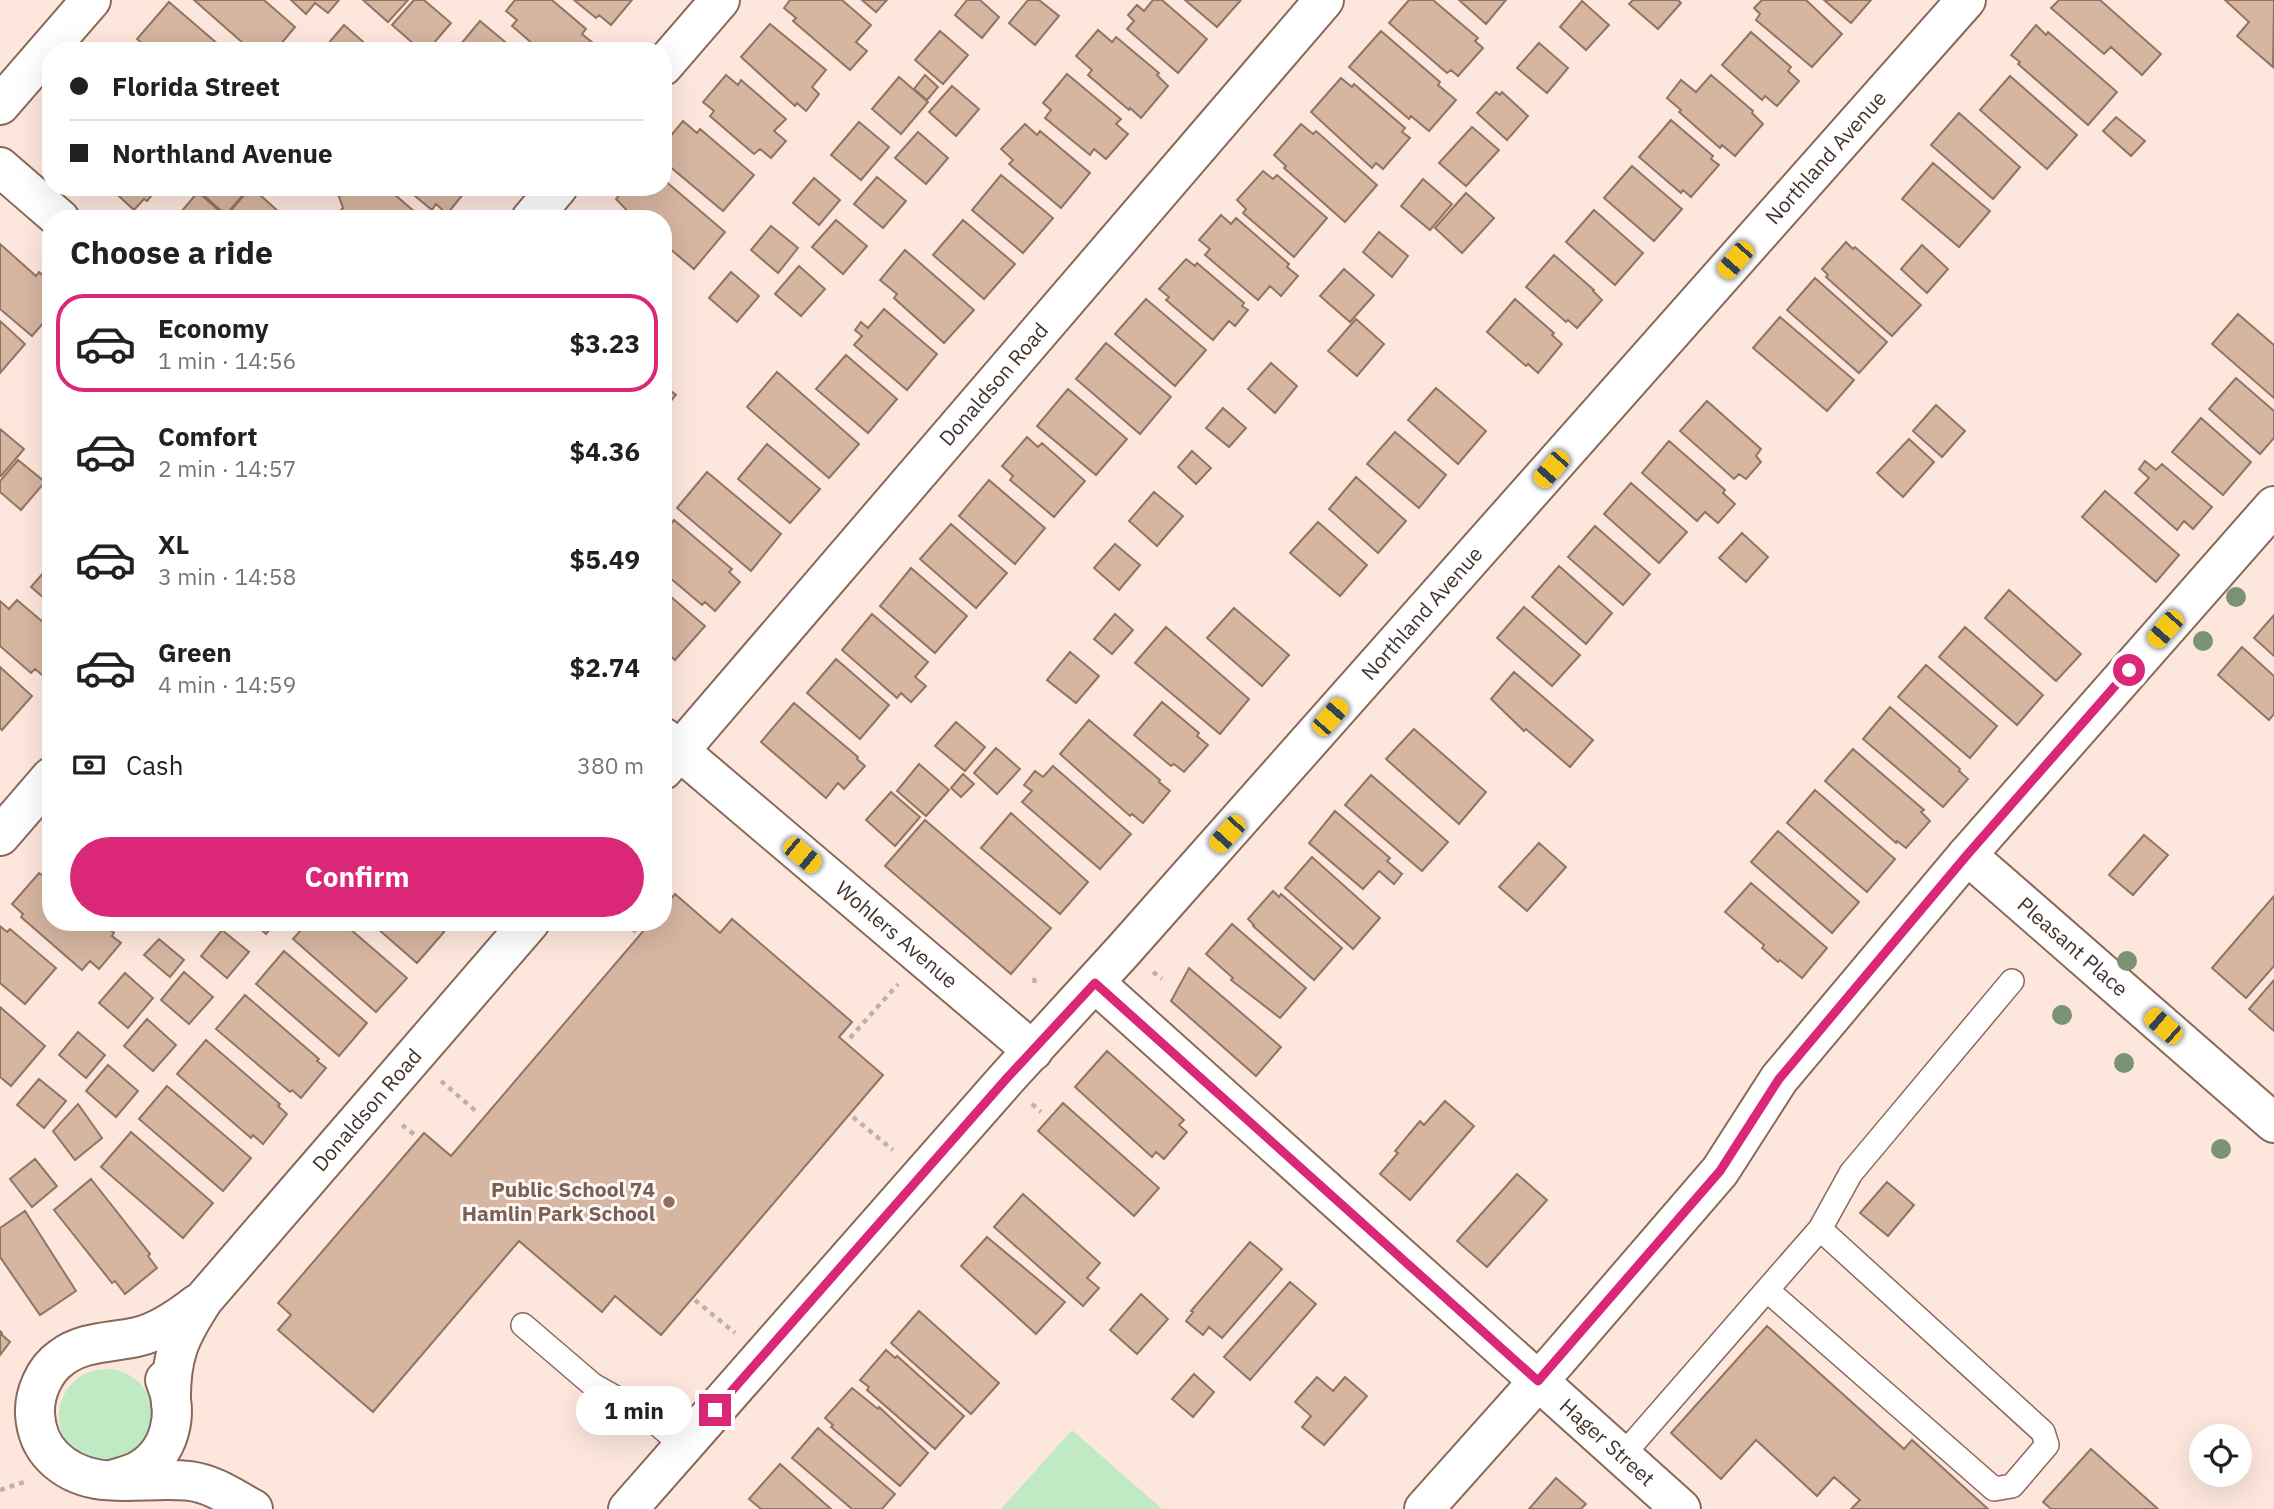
<!DOCTYPE html>
<meta charset="utf-8">
<style>
:root{--surface:#fff;--page:#f2f2f2;--text:#202124;--muted:#757577;--line:#e0e0e0;--accent:#db2777}
body{margin:0;font-family:"IBM Plex Sans",sans-serif;background:var(--page);color:var(--text);height:100vh;display:flex;flex-direction:column;font-size:26px;white-space:nowrap}
*{box-sizing:border-box;margin:0}
p{font-size:23px;color:var(--muted)}
.icon{flex:none;width:38px;height:38px;fill:none;stroke:currentColor;stroke-width:2;stroke-linecap:round;stroke-linejoin:round}
.map{position:relative;flex:1;overflow:hidden}
.panel{position:absolute;left:42px;top:210px;width:630px;height:721px;display:flex;flex-direction:column;background:var(--surface);border-radius:28px;box-shadow:0 7px 28px #0002}
.panel>*{flex:none}
.hud{position:absolute;left:42px;top:42px;width:630px;height:154px;border-radius:28px;box-shadow:0 7px 28px #0002;display:grid;align-content:center;height:154px;padding:0 28px;background:var(--surface)}
.fabs{position:absolute;left:2189px;top:1424px;display:grid;gap:14px}
.fabs a{display:grid;place-items:center;width:63px;height:63px;border-radius:50%;background:var(--surface);box-shadow:0 7px 28px #0002;font-size:35px}
.end{position:absolute;width:32px;height:32px;margin:-16px;border:9px solid #db2777;background:#fff;box-shadow:0 0 0 4px #fff}
.from{border-radius:50%}
.bubble{position:absolute;height:49px;border-radius:24px;background:var(--surface);box-shadow:0 7px 28px #0002;font-size:23px;font-weight:700;line-height:49px;text-align:center}
.car{position:absolute;width:21px;height:42px;margin:-21px -10px;border-radius:9px;box-shadow:0 0 5px 2px #0007;background:linear-gradient(#f5c518 24%,#345 0 40%,#f5c518 0 76%,#345 0 86%,#f5c518 0)}
.hud b{display:flex;align-items:center;gap:24px;height:66px;font-size:26px}
.hud b+b{border-top:2px solid var(--line)}
.hud i{width:18px;height:18px;background:var(--text)}
ul{padding:0;list-style:none}
li{display:flex;align-items:center;gap:21px;height:98px;margin:0 14px 10px;padding:0 14px;border:4px solid transparent;border-radius:28px}
li div{flex:1}
li b{display:block;font-size:26px}
li em{font-style:normal;font-weight:700}
li.selected{border-color:var(--accent)}
li>.icon{width:63px;height:63px;stroke-width:1.5}
h2{padding:0 28px;font-size:32px;line-height:84px}
.pay{display:flex;align-items:center;gap:18px;height:77px;padding:0 28px;font-size:26px}
.pay p{margin-inline-start:auto}
.action{display:flex;gap:14px;margin-top:auto;padding:14px 28px}
.action a{flex:1;height:80px;border-radius:42px;background:var(--accent);color:#fff;font-size:28px;font-weight:700;line-height:80px;text-align:center}
.map>svg:first-child{display:block}
</style>
<div class="map">
<svg width="2274" height="1509" viewBox="0 0 2274 1509">
<rect width="100%" height="100%" fill="#fde7dd"/>
<!-- green -->
<path fill="#bfeac3" d="M59 1416a47 47 0 1 1 94 0a47 47 0 1 1-94 0Z
M1072,1430L1162,1509H1001Z"/>
<!-- building -->
<path fill="#d6b5a1" stroke="#927462" stroke-width="2" d="M194,0H264L295,27L275,51H252Z
M291,0H339L328,13L315,3L306,14Z
M363,0H408L388,22Z
M414,0H424L451,23L427,51H422L392,25Z
M515,0H552L586,29L582,34L593,43L587,51H541L512,26L517,20L506,11Z
M574,0H632L611,25L599,15L596,18Z
M790,0H842L871,25L856,42L867,51L850,70L793,21L796,18L784,8Z
M862,0H887L876,12Z
M967,0H980L999,17L982,38L955,15Z
M1028,0H1039L1059,16L1035,45L1009,23Z
M1153,0H1162L1207,39L1178,73L1127,29L1134,21L1128,15L1137,5L1144,11Z
M1185,0H1241L1217,27Z
M1409,0H1433L1478,38L1475,41L1483,48L1458,76L1451,70L1447,73L1389,23Z
M1459,0H1506L1486,24Z
M1633,0H1678L1681,3L1658,29L1629,4Z
M1762,0H1806L1842,34L1812,67L1756,20L1760,14L1754,8Z
M1824,0H1871L1851,23Z
M2059,0H2100L2161,54L2142,75L2111,47L2104,54L2051,8Z
M2225,0H2274L2273,67L2237,36L2249,22Z
M1582,1L1609,25L1586,50L1560,27Z
M169,2L226,51H151L137,39Z
M480,21L516,51H455Z
M770,24L826,70L812,87L819,94L806,111L797,103L795,106L741,57Z
M344,25L369,47L365,51H322Z
M2036,25L2046,35L2048,32L2117,92L2088,125L2018,64L2020,62L2011,55Z
M1098,30L1112,42L1116,37L1159,73L1157,75L1168,86L1141,118L1130,108L1129,110L1088,75L1092,70L1076,56Z
M940,31L968,55L943,84L915,60Z
M1381,31L1440,82L1438,85L1456,100L1429,131L1411,116L1409,119L1349,67Z
M1751,32L1791,67L1788,71L1799,81L1777,106L1765,96L1762,100L1722,65Z
M1539,43L1568,68L1547,93L1517,68Z
M1067,74L1121,119L1116,124L1128,134L1106,159L1094,149L1090,155L1045,118L1051,110L1043,103Z
M726,75L738,85L741,80L786,119L774,131L786,141L771,158L760,149L754,154L710,116L714,111L703,102Z
M925,75L938,87L927,100L914,89Z
M1711,75L1753,111L1752,113L1763,124L1735,156L1722,145L1720,148L1679,112L1681,110L1667,98L1681,80L1696,92Z
M2010,76L2077,135L2047,169L1980,110Z
M899,77L928,102L901,134L872,109Z
M1341,78L1352,87L1354,84L1405,128L1402,132L1410,138L1383,169L1376,163L1372,168L1311,112Z
M952,86L979,109L956,136L929,112Z
M1496,92L1500,95L1502,92L1528,116L1507,140L1477,113Z
M1959,113L2020,167L1993,199L1931,145Z
M2116,117L2145,141L2131,156L2103,131Z
M1671,120L1713,156L1711,159L1719,165L1691,197L1683,190L1681,193L1639,157Z
M683,121L697,133L700,129L754,175L723,211L668,165L671,161L663,154V145Z
M859,122L889,147L861,180L831,155Z
M1025,124L1037,135L1040,131L1090,173L1061,208L1009,164L1013,160L1001,149Z
M1301,124L1313,134L1316,131L1377,185L1345,222L1284,168L1286,166L1274,155Z
M1472,127L1499,150L1466,186L1439,163Z
M918,132L948,158L926,184L895,158Z
M1933,163L1990,211L1959,247L1902,199Z
M1632,166L1682,209L1654,241L1604,198Z
M1263,171L1273,179L1277,175L1327,218L1294,257L1243,213L1246,209L1237,200Z
M1001,175L1053,218L1023,253L972,210Z
M877,177L906,201L883,228L854,204Z
M814,178L840,200L819,225L793,203Z
M663,179L725,232L694,269L663,243V219H635L616,199L626,187H663Z
M1423,179L1452,204L1430,230L1401,206Z
M109,187H159L147,201L144,199L134,210Z
M204,187H246L248,189L226,215L200,192Z
M251,187L278,211L271,219H230L226,216Z
M343,187H386L423,219H347L339,212L343,208L338,194Z
M404,187H469L447,214L436,204L432,210Z
M198,192L225,216L223,219H175Z
M1466,193L1494,218L1462,253L1435,228Z
M1594,210L1643,253L1615,285L1566,242Z
M1221,215L1231,224L1236,218L1289,264L1287,267L1298,276L1281,296L1270,286L1258,300L1205,255L1210,249L1199,240Z
M836,220L867,246L843,274L812,247Z
M963,220L1015,264L984,299L933,255Z
M771,226L798,248L778,273L751,250Z
M1379,232L1408,256L1392,277L1363,252Z
M1846,242L1853,249L1855,247L1921,305L1892,336L1826,277L1828,275L1822,269Z
M0,244L36,276L39,272L50,282L47,286L51,289V314L32,336L0,309Z
M1922,245L1948,269L1927,293L1901,269Z
M905,250L974,310L944,343L894,298L897,294L880,280Z
M1554,255L1594,290L1593,291L1602,300L1577,328L1568,320L1566,322L1526,287Z
M1186,259L1195,266L1197,263L1244,303L1242,306L1248,310L1235,326L1229,321L1213,340L1166,300L1169,297L1159,289Z
M799,266L825,289L801,316L775,294Z
M1344,269L1374,295L1350,322L1320,296Z
M731,272L759,296L737,322L709,298Z
M1815,278L1887,342L1859,373L1787,310Z
M1146,299L1206,350L1175,386L1115,334Z
M1515,299L1554,333L1552,335L1562,344L1538,373L1528,364L1526,366L1487,332Z
M884,309L937,354L907,390L854,345L862,336L855,330L861,322L868,328Z
M2238,314L2274,345V398L2212,344Z
M1780,317L1854,380L1827,411L1753,348Z
M1356,319L1384,344L1357,376L1328,351Z
M0,321L25,344L0,373Z
M1106,343L1171,397L1140,434L1076,379Z
M846,355L897,399L868,433L816,389Z
M1271,363L1297,386L1275,413L1248,389Z
M777,372L859,444L829,478L747,407Z
M2236,378L2274,411V438L2260,454L2209,409Z
M663,385L676,395L663,410Z
M1436,388L1486,431L1458,464L1408,420Z
M1068,389L1127,439L1096,475L1037,426Z
M1707,401L1761,449L1756,456L1761,462L1746,479L1739,474L1734,479L1680,431Z
M1936,405L1965,431L1942,457L1913,431Z
M1223,408L1246,428L1229,447L1206,428Z
M2201,418L2251,462L2223,495L2172,452Z
M0,429L24,449L1,476L0,475Z
M1395,432L1446,475L1419,508L1367,464Z
M1027,437L1038,447L1042,443L1085,481L1054,517L1010,480L1013,476L1002,466Z
M1909,439L1934,462L1903,497L1877,473Z
M1669,441L1725,490L1723,493L1735,504L1718,523L1705,512L1697,521L1642,473Z
M767,444L820,489L790,523L738,479Z
M1192,451L1211,468L1196,484L1178,467Z
M18,460L45,482L21,510L0,492V481Z
M2145,461L2156,470L2162,464L2212,507L2193,529L2184,521L2177,530L2135,493L2149,478L2139,469Z
M707,472L781,534L751,571L677,508Z
M1356,477L1406,521L1378,553L1329,509Z
M989,480L1045,528L1015,564L959,516Z
M1631,483L1687,532L1659,563L1604,514Z
M2105,491L2179,555L2156,582L2082,517Z
M1154,492L1183,516L1157,546L1129,521Z
M674,520L732,569L729,572L740,582L715,611L705,602L702,605L663,572V533Z
M1318,522L1367,565L1340,596L1290,553Z
M951,524L1007,573L976,608L920,559Z
M1595,526L1650,574L1623,605L1568,557Z
M1742,533L1768,557L1746,582L1719,558Z
M1115,544L1140,565L1119,590L1094,568Z
M51,564V604L31,587Z
M1559,566L1612,613L1586,644L1532,597Z
M911,568L967,616L935,653L880,606Z
M663,590L705,626L675,660L663,650Z
M2009,590L2081,654L2056,681L1985,618Z
M17,600L51,629V674L47,679L35,669L31,673L0,646V601L9,609Z
M1524,607L1580,655L1552,686L1497,638Z
M1234,608L1289,655L1262,686L1207,638Z
M872,614L928,662L915,677L926,686L911,702L901,693L897,698L842,650Z
M1115,614L1133,630L1112,654L1094,639Z
M2274,615V656L2254,638Z
M1166,627L1249,699L1220,734L1135,663Z
M1965,627L2043,695L2017,725L1939,657Z
M2242,647L2274,676V714L2269,720L2218,675Z
M1070,652L1099,676L1076,703L1047,680Z
M836,659L889,705L860,739L807,693Z
M1926,665L1997,726L1970,758L1898,697Z
M0,667L32,696L2,730L0,728Z
M1514,672L1593,740L1570,767L1526,729L1524,731L1491,699Z
M1162,702L1199,733L1197,736L1208,745L1184,772L1174,764L1171,766L1134,735Z
M794,703L858,757L857,759L865,766L844,789L838,783L826,798L761,742Z
M1890,707L1960,769L1959,771L1968,779L1943,807L1863,739Z
M1089,720L1160,780L1159,782L1170,791L1143,823L1132,814L1130,816L1060,754Z
M956,722L985,747L965,771L935,746Z
M1414,729L1486,792L1459,824L1386,759Z
M996,748L1020,769L997,794L974,773Z
M1853,749L1924,810L1921,812L1930,821L1906,848L1897,841L1896,843L1825,781Z
M919,764L949,790L926,816L897,791Z
M1053,766L1131,834L1100,869L1022,802L1032,791L1024,785L1035,771L1043,777Z
M963,774L974,784L961,797L951,788Z
M1371,775L1448,842L1422,871L1345,805Z
M1815,790L1895,859L1867,892L1787,823Z
M891,792L920,817L895,846L866,820Z
M1335,811L1390,858L1387,861L1402,874L1394,884L1379,871L1363,889L1309,843Z
M1011,813L1088,882L1060,914L981,848Z
M925,820L1051,928L1011,974L885,866Z
M1778,831L1859,902L1832,933L1751,862Z
M2144,835L2168,855L2133,895L2109,875Z
M1539,843L1566,867L1527,911L1499,887Z
M1312,857L1380,918L1353,949L1285,888Z
M39,873L51,882V922H101L114,933L112,936L121,943L99,969L90,961L82,970L21,917L23,914L12,904Z
M1751,883L1827,948L1802,978L1780,960L1778,962L1762,948L1764,945L1725,912Z
M1273,891L1279,897L1281,894L1342,948L1314,980L1253,926L1254,925L1248,919Z
M675,894L720,933L732,919L852,1022L839,1037L883,1075L661,1335L615,1296L602,1312L519,1241L373,1412L278,1330L291,1315L278,1303L424,1133L451,1156L651,922H663V908Z
M2274,896V966L2246,998L2212,968Z
M253,922H276L266,934Z
M308,922H342L407,978L376,1012L293,939Z
M370,922H433L444,932L417,963Z
M1232,924L1306,988L1280,1018L1231,980L1233,978L1206,954Z
M0,926L7,932L10,929L56,968L25,1004L0,983Z
M222,930L249,952L227,978L201,956Z
M159,939L184,960L170,977L144,955Z
M284,951L367,1023L339,1056L256,984Z
M1189,968L1281,1047L1256,1076L1171,1001Z
M184,972L213,997L189,1024L161,1000Z
M125,973L153,998L128,1028L99,1003Z
M2274,980V1031L2249,1009Z
M245,995L319,1059L317,1061L326,1068L301,1098L292,1090L290,1092L216,1029Z
M0,1007L45,1046L11,1086L0,1077Z
M147,1019L176,1045L153,1071L124,1046Z
M78,1032L105,1055L86,1078L59,1055Z
M206,1040L280,1104L278,1106L287,1114L263,1144L253,1135L251,1138L177,1074Z
M1107,1051L1184,1120L1179,1125L1187,1132L1164,1159L1156,1152L1152,1157L1075,1087Z
M108,1065L138,1091L116,1117L86,1091Z
M39,1079L66,1101L44,1128L17,1105Z
M167,1086L251,1158L223,1191L139,1119Z
M1445,1101L1474,1126L1410,1200L1380,1174L1398,1153L1395,1151L1420,1121L1424,1125Z
M1063,1103L1159,1188L1134,1216L1038,1131Z
M78,1104L102,1138L75,1160L53,1131Z
M131,1132L213,1203L183,1238L101,1167Z
M35,1159L57,1186L32,1207L10,1179Z
M1517,1174L1547,1200L1487,1267L1457,1241Z
M91,1179L150,1254L148,1256L157,1268L125,1294L115,1281L112,1283L54,1210Z
M1887,1182L1914,1205L1888,1236L1860,1213Z
M1023,1194L1100,1263L1087,1278L1099,1288L1083,1306L994,1227Z
M25,1211L76,1291L40,1315L0,1257V1228Z
M987,1237L1065,1302L1036,1334L961,1266Z
M1250,1242L1282,1269L1222,1338L1209,1327L1203,1335L1186,1321L1193,1312L1191,1311Z
M1290,1282L1316,1304L1250,1380L1224,1357Z
M1141,1294L1168,1319L1137,1354L1110,1330Z
M919,1311L999,1383L971,1414L891,1343Z
M1767,1326L1904,1449L1912,1440L1988,1509H1851L1860,1500L1834,1477L1817,1496L1756,1440L1721,1479L1671,1433Z
M0,1331L2,1333L1,1334L10,1342L0,1355Z
M886,1350L895,1358L897,1356L964,1416L935,1449L867,1390L869,1387L860,1380Z
M1194,1374L1214,1392L1193,1417L1172,1399Z
M1317,1377L1333,1391L1345,1377L1367,1396L1324,1445L1302,1427L1311,1416L1295,1402Z
M852,1388L878,1409L879,1407L928,1453L900,1486L831,1427L833,1425L825,1418Z
M818,1428L895,1494L882,1509H852L792,1458Z
M2091,1449L2158,1509H2051L2043,1502Z
M780,1464L831,1509H761L749,1499Z
M1556,1478L1586,1504L1581,1509H1529Z"/>
<g fill="none" stroke-linecap="round" stroke-linejoin="round">
<defs>
<path id="lane" d="M1767,1290L1994,1489L2012,1486L2047,1445L2043,1432L1820,1229
M523,1325L593,1385L648,1416L683,1446
M1622,1456L1820,1229L1851,1173L2012,981"/>
<g id="street">
<path d="M663,66L720,0"/>
<path d="M0,105L91,0"/>
<path d="M0,167L60,219"/>
<path d="M531,219L558,187"/>
<path id="s1" d="M663,737L1033,1051"/>
<path id="s2" d="M663,770L1324,0"/>
<path d="M0,836L51,777"/>
<path id="s3" d="M1967,855L2274,1123"/>
<path id="s4" d="M1095,983L1681,1509"/>
<path d="M197,1304C179,1318 159,1332 137,1337C110,1343 83,1341 61,1358C44,1370 34,1394 35,1414C36,1431 41,1445 53,1457C91,1495 143,1475 190,1481C213,1484 233,1498 253,1509"/>
<path id="s5" d="M171,1404C170,1357 179,1337 204,1299L530,922"/>
<path d="M115,1479C122,1477 129,1475 136,1472C170,1455 180,1414 165,1380"/>
<path id="s6" d="M628,1509L1007,1078L1123,951L1966,0"/>
<path d="M1424,1509L1557,1360L1720,1171L1779,1079L1967,855L2274,506"/>
</g>
</defs>
<!-- lane casing -->
<use href="#lane" stroke="#886859" stroke-width="26"/>
<!-- street casing -->
<use href="#street" stroke="#886859" stroke-width="42"/>
<!-- path -->
<path stroke="#c2afa6" stroke-width="4.5" stroke-dasharray="5 5" stroke-linecap="butt" d="M625,922L636,932
M1153,972L1162,979
M1034,978L1035,984
M850,1038L898,984
M441,1081L478,1113
M1032,1104L1041,1112
M853,1117L893,1150
M402,1125L415,1135
M695,1300L735,1333
M0,1490L24,1482"/>
<!-- lane -->
<use href="#lane" stroke="#fff" stroke-width="23"/>
<!-- street -->
<use href="#street" stroke="#fff" stroke-width="38"/>
</g>
<!-- trees -->
<g fill="#7b9375">
<circle cx="2236" cy="597" r="10"/>
<circle cx="2203" cy="641" r="10"/>
<circle cx="2127" cy="961" r="10"/>
<circle cx="2062" cy="1015" r="10"/>
<circle cx="2124" cy="1063" r="10"/>
<circle cx="2221" cy="1149" r="10"/>
</g>
<g fill="none" stroke-linecap="round" stroke-linejoin="round">
<!-- route -->
<path stroke="#db2777" stroke-width="9" d="M715,1410L1007,1078L1095,983L1538,1381L1720,1171L1779,1079L1967,855L2129,670"/>
</g>
<!-- markers -->
<circle fill="#8d6e63" stroke="#fff8f4" stroke-width="2.5" cx="669" cy="1202" r="7"/>
<g text-anchor="middle" stroke-width="6" stroke-linejoin="round" paint-order="stroke">
<!-- street labels -->
<g font-size="21" fill="#42342d" stroke="#fff8f4">
<text dy="7" stroke="none"><textPath href="#s6" startOffset="1806">Northland Avenue</textPath></text>
<text dy="7" stroke="none"><textPath href="#s2" startOffset="508">Donaldson Road</textPath></text>
<text dy="7" stroke="none"><textPath href="#s6" startOffset="1197">Northland Avenue</textPath></text>
<text dy="7" stroke="none"><textPath href="#s1" startOffset="306">Wohlers Avenue</textPath></text>
<text dy="7" stroke="none"><textPath href="#s3" startOffset="140">Pleasant Place</textPath></text>
<text dy="7" stroke="none"><textPath href="#s5" startOffset="362">Donaldson Road</textPath></text>
<text dy="7" stroke="none"><textPath href="#s4" startOffset="688">Hager Street</textPath></text>
</g>
<!-- education labels -->
<g font-size="21" font-weight="bold" fill="#785e54" stroke="#fff8f4" text-anchor="end">
<text x="655" y="1197">Public School 74<tspan x="655" dy="24">Hamlin Park School</tspan></text>
</g>
</g>
</svg>
<div class="fabs">
<a><svg class="icon" aria-label="locate" viewBox="0 0 24 24"><circle cx="12" cy="12" r="6"/><path d="M12 2v4M12 18v4M2 12h4M18 12h4"/></svg></a>
</div>
<i class="end from" style="left:2129px;top:670px"></i>
<i class="end" style="left:715px;top:1410px"></i>
<div class="bubble" style="left:576px;top:1386px;width:116px">1 min</div>
<i class="car" style="left:1735px;top:260px;rotate:221deg"></i>
<i class="car" style="left:1551px;top:469px;rotate:221deg"></i>
<i class="car" style="left:2165px;top:629px;rotate:221deg"></i>
<i class="car" style="left:1330px;top:717px;rotate:41deg"></i>
<i class="car" style="left:1227px;top:834px;rotate:222deg"></i>
<i class="car" style="left:802px;top:855px;rotate:130deg"></i>
<i class="car" style="left:2163px;top:1026px;rotate:311deg"></i>
<div class="hud">
<b><i class="from"></i>Florida Street</b>
<b><i></i>Northland Avenue</b>
</div>
<section class="panel">
<h2>Choose a ride</h2>
<ul>
<li class="selected"><svg class="icon" aria-label="car" viewBox="0 0 24 24"><path d="M5 17H2v-5l4-1 3-4h7l3 4 3 1v5h-3M9 17h6M6 11h13"/><circle cx="7" cy="17" r="2"/><circle cx="17" cy="17" r="2"/></svg><div><b>Economy</b><p>1 min · 14:56</p></div><em>$3.23</em></li>
<li><svg class="icon" aria-label="car" viewBox="0 0 24 24"><path d="M5 17H2v-5l4-1 3-4h7l3 4 3 1v5h-3M9 17h6M6 11h13"/><circle cx="7" cy="17" r="2"/><circle cx="17" cy="17" r="2"/></svg><div><b>Comfort</b><p>2 min · 14:57</p></div><em>$4.36</em></li>
<li><svg class="icon" aria-label="car" viewBox="0 0 24 24"><path d="M5 17H2v-5l4-1 3-4h7l3 4 3 1v5h-3M9 17h6M6 11h13"/><circle cx="7" cy="17" r="2"/><circle cx="17" cy="17" r="2"/></svg><div><b>XL</b><p>3 min · 14:58</p></div><em>$5.49</em></li>
<li><svg class="icon" aria-label="car" viewBox="0 0 24 24"><path d="M5 17H2v-5l4-1 3-4h7l3 4 3 1v5h-3M9 17h6M6 11h13"/><circle cx="7" cy="17" r="2"/><circle cx="17" cy="17" r="2"/></svg><div><b>Green</b><p>4 min · 14:59</p></div><em>$2.74</em></li>
</ul>
<div class="pay"><svg class="icon" aria-label="cash" viewBox="0 0 24 24"><path d="M3 7h18v10H3z"/><circle cx="12" cy="12" r="2"/></svg>Cash<p>380 m</p></div>
<div class="action"><a>Confirm</a></div>
</section>
</div>
